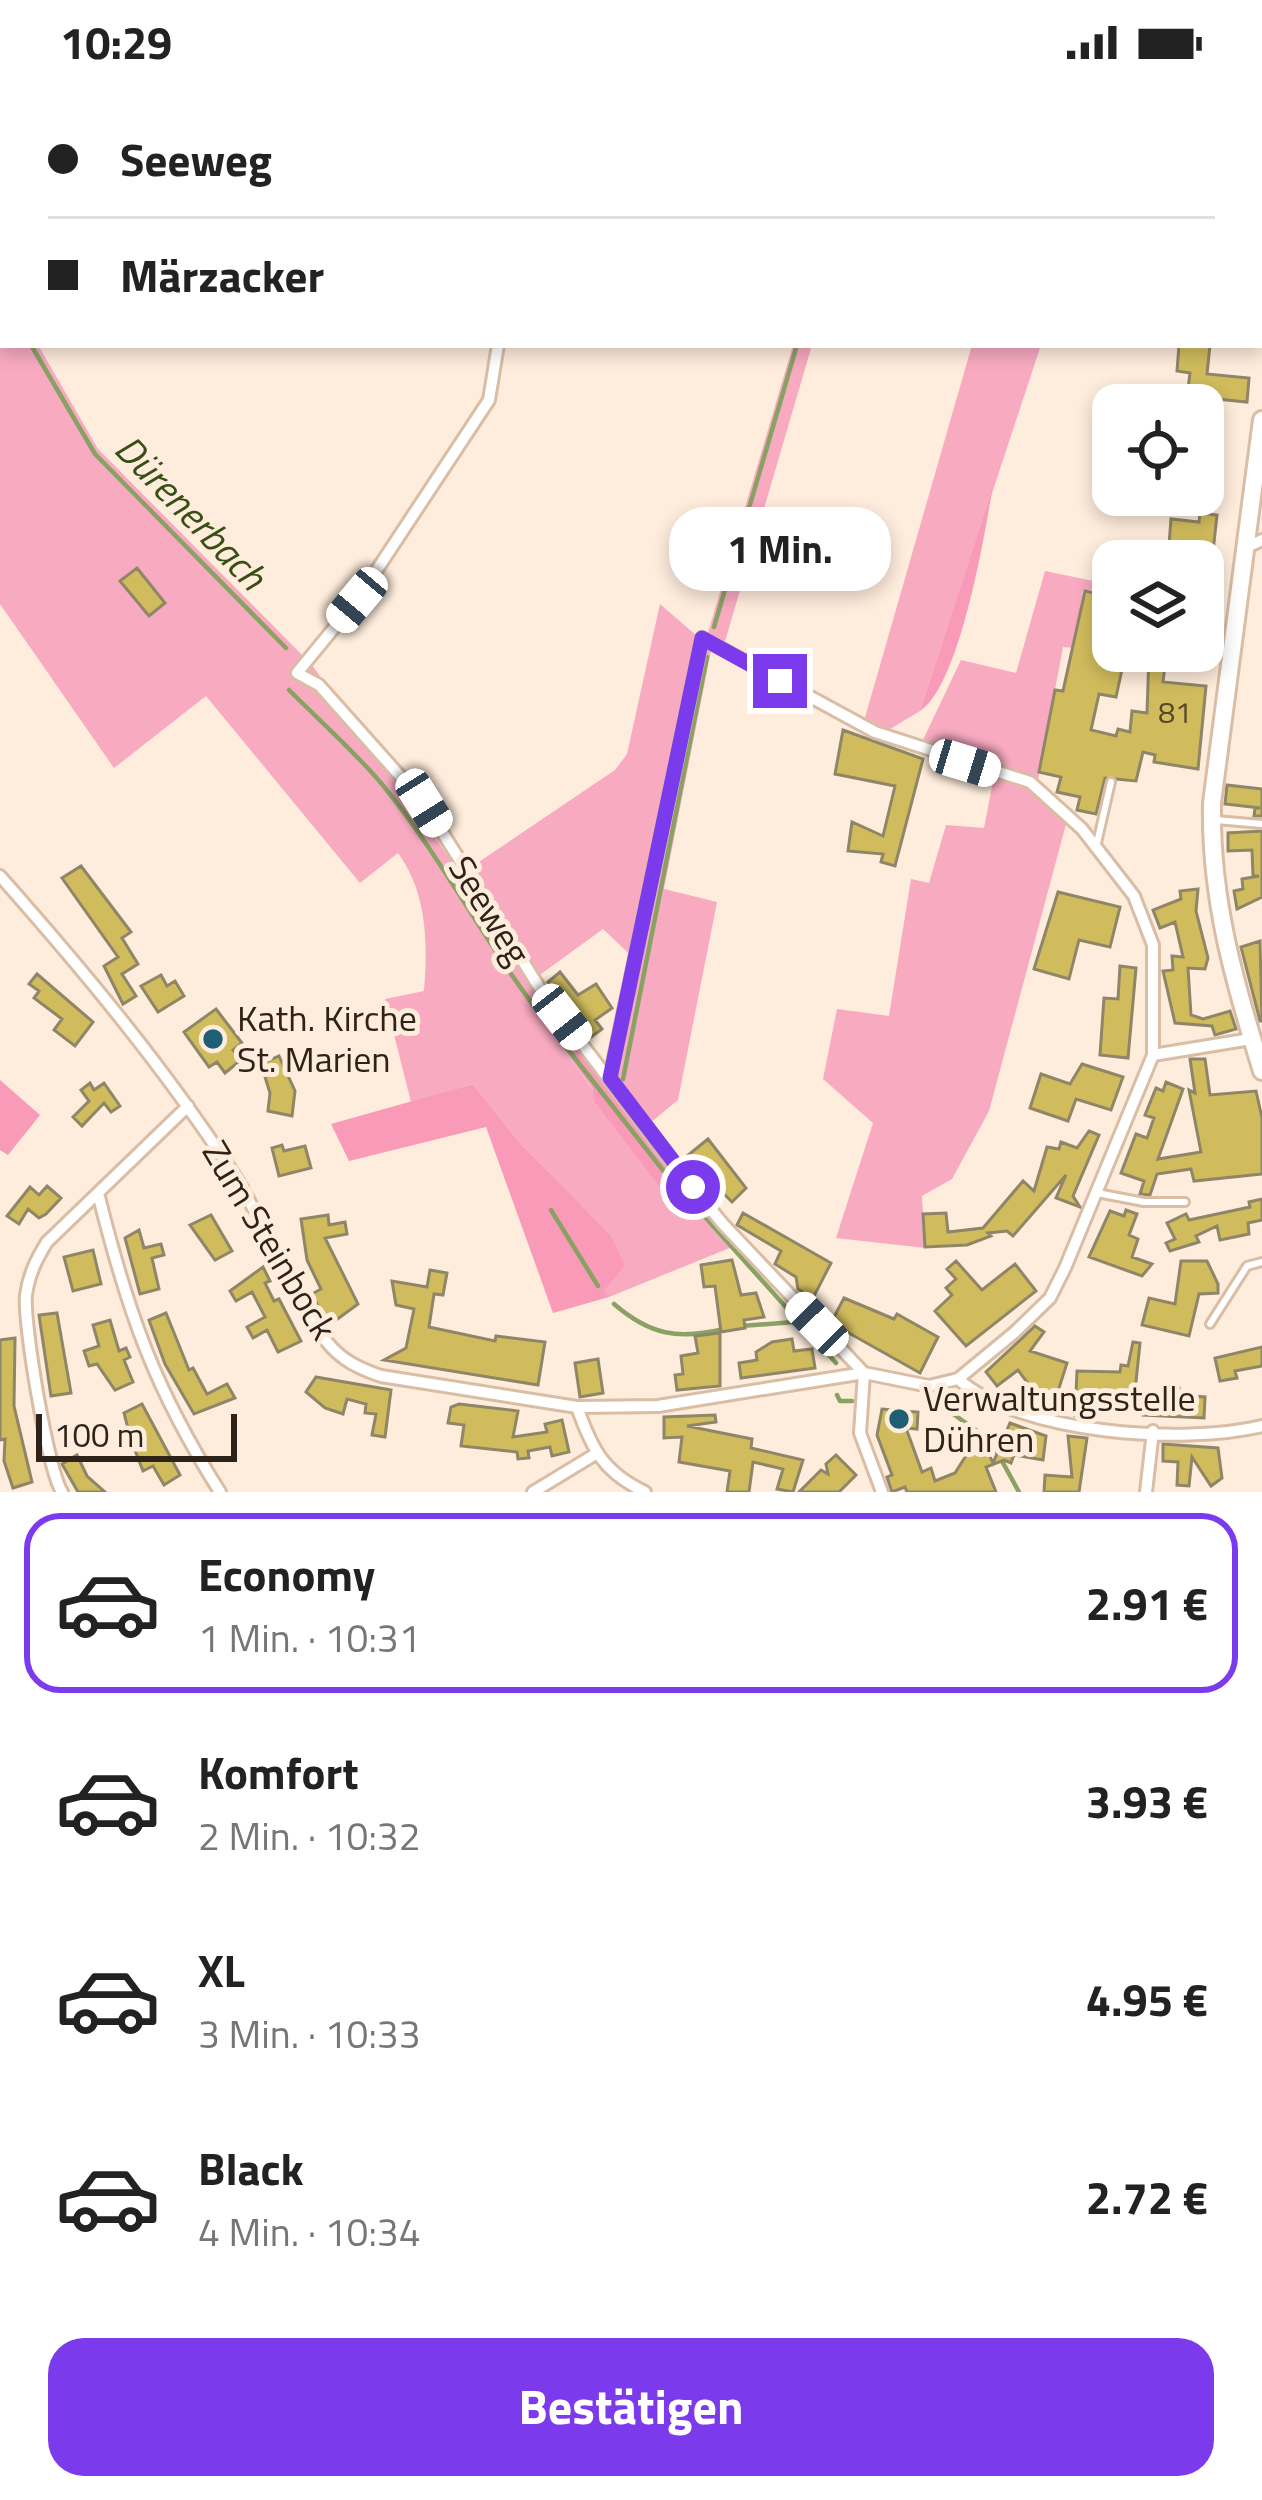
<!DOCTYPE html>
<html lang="de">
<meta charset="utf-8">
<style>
:root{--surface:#fff;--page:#f6f6f6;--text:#222;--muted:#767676;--line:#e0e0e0;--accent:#7c3aed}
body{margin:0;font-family:"Titillium Web",sans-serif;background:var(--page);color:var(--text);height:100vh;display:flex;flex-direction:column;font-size:45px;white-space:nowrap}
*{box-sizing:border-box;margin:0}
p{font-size:39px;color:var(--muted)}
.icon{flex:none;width:66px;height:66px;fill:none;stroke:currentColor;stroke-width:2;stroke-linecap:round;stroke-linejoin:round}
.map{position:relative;height:1408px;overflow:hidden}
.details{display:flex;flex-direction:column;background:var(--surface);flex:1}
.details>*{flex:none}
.top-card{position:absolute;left:0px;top:0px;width:1263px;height:264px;box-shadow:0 6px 18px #0003;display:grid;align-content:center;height:264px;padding:0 48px;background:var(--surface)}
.buttons{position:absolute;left:1092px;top:300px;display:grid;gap:24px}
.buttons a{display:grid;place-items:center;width:132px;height:132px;border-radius:24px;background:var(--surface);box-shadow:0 6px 18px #0003;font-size:60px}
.scale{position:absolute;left:36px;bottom:30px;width:201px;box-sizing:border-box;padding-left:12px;border:6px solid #2d2319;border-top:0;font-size:33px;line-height:42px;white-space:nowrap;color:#2d2319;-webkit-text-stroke:9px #feecdc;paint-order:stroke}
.end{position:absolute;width:54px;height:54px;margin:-27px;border:15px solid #7c3aed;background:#fff;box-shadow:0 0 0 6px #fff}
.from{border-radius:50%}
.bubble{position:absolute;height:84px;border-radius:36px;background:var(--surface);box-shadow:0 6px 18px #0003;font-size:39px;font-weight:700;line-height:84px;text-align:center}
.car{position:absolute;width:36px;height:72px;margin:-36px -18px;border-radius:15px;box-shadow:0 0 9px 3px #0007;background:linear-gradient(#fff 24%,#345 0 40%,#fff 0 76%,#345 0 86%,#fff 0)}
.top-card b{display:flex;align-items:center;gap:42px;height:114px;font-size:45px}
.top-card b+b{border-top:3px solid var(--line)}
.top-card i{width:30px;height:30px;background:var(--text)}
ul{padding:21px 0 0;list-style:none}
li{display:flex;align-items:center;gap:36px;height:180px;margin:0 24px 18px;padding:0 24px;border:6px solid transparent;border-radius:36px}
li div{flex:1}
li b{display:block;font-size:45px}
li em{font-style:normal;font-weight:700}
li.selected{border-color:var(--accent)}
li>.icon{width:108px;height:108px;stroke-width:1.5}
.cta{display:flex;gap:24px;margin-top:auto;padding:24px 48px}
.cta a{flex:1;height:138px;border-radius:36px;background:var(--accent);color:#fff;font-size:48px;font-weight:700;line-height:138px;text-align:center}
.status{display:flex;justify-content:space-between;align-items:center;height:84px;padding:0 60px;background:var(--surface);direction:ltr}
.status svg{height:33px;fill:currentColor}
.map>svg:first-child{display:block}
</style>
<div class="status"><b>10:29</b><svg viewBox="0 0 49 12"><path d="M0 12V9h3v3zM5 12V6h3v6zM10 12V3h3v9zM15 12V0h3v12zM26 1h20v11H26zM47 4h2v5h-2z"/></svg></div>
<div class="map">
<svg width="1262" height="1408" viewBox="0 0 1262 1408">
<rect width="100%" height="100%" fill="#feecdc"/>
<!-- green -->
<path fill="#f8aac1" d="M0,195L3,261H38L98,365L312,581L461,790L615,686L627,670L660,520L705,559L793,261H812L721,571L711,567L664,805L717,818L678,1016L650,1039L614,991L640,880L603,845L530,898L554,930L545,939L671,1115L691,1096L737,1161L609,1213L604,1207L610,1150L520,1059L473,1000L411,1018L385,915L424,907C428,858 427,809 398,769L360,799L206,612L114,684L0,520Z
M972,261H1041L920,627L885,648L864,637Z
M1045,487L1113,501V507L1083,506L1074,564L1063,563L1037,701L1069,729L989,1027L952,1095L922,1112L925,1164L836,1154L873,1039L823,995L837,925L889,932L911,795L929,799L946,741L984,744L996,682L921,660L961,576L1016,589Z"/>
<!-- forest -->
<path fill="#f99ab8" d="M992,407C984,455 959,602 920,627Z
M554,930L604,995L614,991L691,1096L670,1116L594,1017L593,1005L544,938Z
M0,996L40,1031L8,1071L0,1066Z
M473,1000L520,1059L610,1150L625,1182L604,1206L609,1213L553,1229L486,1043L349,1077L331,1040Z"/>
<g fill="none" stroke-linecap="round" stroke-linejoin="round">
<!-- stream -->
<path stroke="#89a264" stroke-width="4.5" d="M819,0L820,3
M0,209L3,214
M31,261L95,370L286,564
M714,543L797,261
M289,606C320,637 353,666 381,699C442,773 485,860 544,935
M555,949L662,1085L836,1279
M623,995L707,573
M551,1126L598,1202
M614,1220C650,1251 678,1256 724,1245
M741,1242L795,1238
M950,1307L951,1325
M837,1311L840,1317H852
M949,1327L991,1357L1019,1408"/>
</g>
<!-- building -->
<path fill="#d1bc5d" stroke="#8e8666" stroke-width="3" d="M1179,261H1210L1207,290L1249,294L1247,318L1206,314L1205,321H1186L1190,289L1177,287Z
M1200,429L1217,431L1212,477L1168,474L1171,435L1199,438Z
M137,484L165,519L149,532L120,497Z
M1085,507L1113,513V567H1126L1116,613L1099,610L1091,646L1116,652L1118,645L1130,648L1132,627L1147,629L1149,570L1166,573L1163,598L1206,602L1198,685L1154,678L1155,671L1143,668L1136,697L1105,694L1096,730L1077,726L1080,713L1057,708L1061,693L1039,688L1055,606L1063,607Z
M843,646L923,675L895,782L881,778L883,770L848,767L852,738L883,752L895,702L835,690Z
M1227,701L1262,705V732H1254L1255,724H1260L1225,720Z
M1262,747V813L1237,825L1234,807L1243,805L1242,795L1259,792H1253L1252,766L1228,767V749Z
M81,782L131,848L122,854L138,880L122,890L136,912L123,920L104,882L118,873L62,794Z
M1198,805L1196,827L1208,874L1205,885L1188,884L1191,931L1203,935L1230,927L1236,945L1215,951L1212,942L1175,939L1163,887L1173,886L1172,872L1183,873L1175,838L1160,844L1153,826L1181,815L1180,807Z
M1058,808L1120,823L1110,863L1079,856L1069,895L1034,885Z
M1260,857L1262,937H1260L1241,863Z
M1120,882L1136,884L1128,974L1100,971L1104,914L1118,915Z
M560,888L578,911L596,900L612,924L595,936L602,945L590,954L548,898Z
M37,890L93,938L75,962L54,946L62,935L34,914L39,907L29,900Z
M161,891L167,902L175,897L184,912L158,928L141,902Z
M216,925L242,959L233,966L241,976L225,989L217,978L209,983L184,948Z
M279,972L295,1007L292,1032L268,1027L270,1009L261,980Z
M1190,975H1205L1210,1011L1256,1007L1262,1034V1090L1194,1097L1191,1085L1157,1090L1150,1111L1140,1110L1144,1097L1121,1089L1136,1050L1147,1054L1154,1034L1145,1031L1156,1004L1163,1007L1166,998L1183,1005L1158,1075L1201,1068L1189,1006L1195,1009Z
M1082,980L1123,993L1111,1026L1076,1015L1068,1037L1030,1024L1041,990L1070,1000Z
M90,999L94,1006L104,999L120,1022L111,1028L104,1019L82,1042L73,1033L89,1017L81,1006Z
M1089,1047L1099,1051L1073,1112L1080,1123L1056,1114L1066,1091L1013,1152L1007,1147L988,1149L991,1152L967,1161L925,1163L923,1130L946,1129L948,1148L983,1144L1023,1097L1034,1107L1047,1063L1059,1065L1061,1058L1077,1064Z
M708,1055L746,1104L732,1118L722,1108L717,1111L687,1072Z
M282,1061L284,1067L305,1062L311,1084L279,1092L272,1064Z
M47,1102L61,1114L46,1130L39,1134L28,1125L19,1140L7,1132L30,1103L39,1111Z
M1262,1115V1136L1248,1139L1249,1150L1220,1156L1217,1142L1196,1152L1199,1158L1170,1167L1166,1159L1175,1155L1167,1139L1186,1130L1189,1136L1250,1123L1249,1118Z
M1126,1126L1137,1130L1129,1151L1138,1155L1132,1173L1152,1180L1142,1192L1089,1173L1110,1127L1124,1132Z
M743,1129L831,1179L813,1214L798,1205L796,1193L775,1180L781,1167L737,1141Z
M211,1131L232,1167L215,1176L190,1141Z
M328,1131L329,1141L345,1138L347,1150L325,1154L358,1220L328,1242L312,1210L321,1205L307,1176L301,1135Z
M139,1146L144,1164L161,1160L164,1171L152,1174L159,1205L140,1210L125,1154Z
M93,1166L101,1200L73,1207L64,1173Z
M732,1176L741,1211L756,1209L764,1233L744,1236L745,1244L721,1248L715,1202L704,1203L701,1181Z
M956,1177L982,1206L1015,1180L1036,1207L966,1262L935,1227L952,1211L946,1204L956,1195L947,1185Z
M1181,1177H1207L1218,1200V1209L1199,1210L1189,1252L1142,1241L1149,1214L1175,1220Z
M263,1183L270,1197L265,1199L274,1217L279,1215L301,1257L278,1268L267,1246L253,1254L247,1243L265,1233L252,1208L236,1217L230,1207Z
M430,1186L447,1189L443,1211L434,1210L429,1243L495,1257L496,1252L545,1258L538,1301L384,1276L406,1264L414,1225L396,1221L392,1197L427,1203Z
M844,1214L894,1235L897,1230L938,1253L920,1289L831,1239Z
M57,1229L71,1309L51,1312L39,1231Z
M166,1229L189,1286L193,1284L207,1310L227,1300L235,1314L194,1330L165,1280L149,1236Z
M110,1236L119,1267L126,1264L130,1273L124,1276L133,1298L115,1306L97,1280L89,1282L84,1267L99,1262L93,1241Z
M1035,1242L1044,1248L1030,1267L1067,1279L1052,1326L1033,1321L1036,1310L1025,1307L1027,1298L1018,1286L997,1302L986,1288Z
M720,1249V1302L677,1306L675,1291L683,1290L681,1272L698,1269L695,1252Z
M15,1254L14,1322L32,1398L13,1404L4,1377L5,1355L0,1356V1256Z
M792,1255L794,1267L812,1265L815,1284L741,1294L739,1279L757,1276L756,1268L772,1258Z
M1133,1258L1140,1259L1134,1317L1111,1315L1106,1325L1092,1324L1091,1332L1075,1331L1077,1287L1120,1288L1121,1281L1128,1282Z
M1262,1263V1282L1235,1287L1237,1294L1220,1297L1215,1274Z
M598,1275L603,1309L580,1313L575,1279Z
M316,1293L391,1306L385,1353L372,1351L376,1330L365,1329L366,1320L347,1315L343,1330L325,1324L306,1308Z
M1162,1303L1179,1304V1311L1205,1313L1204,1334L1143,1331L1145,1309L1161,1310Z
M142,1320L180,1391L164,1401L153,1382L143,1387L131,1356L124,1329Z
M459,1320L518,1327L513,1353L547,1348L545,1340L562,1336L569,1368L552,1372L550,1363L528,1367L529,1374L518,1375L517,1368L461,1362L464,1341L448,1339L451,1323Z
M882,1325L918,1328L917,1345L906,1344L922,1388L931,1384L935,1397L955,1389L967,1370L984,1359L993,1379L1010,1339L1046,1352L1043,1376L1014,1371L1011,1379L1004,1376L986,1383L996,1408H907L905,1403L892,1408L887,1393L892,1391L877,1351Z
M715,1331L716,1338L687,1342L752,1355L751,1364L803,1376L793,1408L777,1405L783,1385L753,1378L749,1408H727L730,1387L679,1378L682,1353L664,1354V1333Z
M1068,1352L1087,1354L1079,1408H1044L1045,1391L1072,1393Z
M1163,1360L1218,1364L1222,1394L1211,1402L1192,1373L1189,1402L1177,1401L1178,1378L1163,1377Z
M77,1371L87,1392L105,1408H78L62,1380Z
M836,1371L856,1391L839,1408H799L821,1386L828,1390L826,1380Z"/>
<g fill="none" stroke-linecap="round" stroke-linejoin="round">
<defs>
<path id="service" d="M1216,736L1262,740
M1097,759L1111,698
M1097,1109L1144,1118H1185
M1210,1240L1247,1182L1262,1178"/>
<path id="minor" d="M516,0L517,3
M498,261L489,316L357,516L297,589L319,601L424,719L539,903L663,1067L723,1140L864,1289
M1245,464L1262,456
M0,792C84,887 164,983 233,1089C268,1143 287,1209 327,1258C341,1276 360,1285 381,1292L577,1323L658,1322L864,1289L929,1302L958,1295L1015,1248L1050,1214L1065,1184L1153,971V861L1134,812L1082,745L1030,698L875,648L702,554L610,994
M1153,971L1251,955
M99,1113C128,1229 155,1306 220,1408
M864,1289L860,1349L882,1408
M958,1295C1020,1350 1184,1361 1262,1342
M577,1323C592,1365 603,1388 645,1408
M62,1408C48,1387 23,1238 26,1211C29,1190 36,1176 47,1158L188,1022
M533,1408L594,1371
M1146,1408L1153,1347"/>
<path id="primary" d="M1262,336L1212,719C1210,814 1234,897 1262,987"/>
</defs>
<!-- service casing -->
<use href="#service" stroke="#d9bda4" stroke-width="12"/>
<!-- minor casing -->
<use href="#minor" stroke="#d9bda4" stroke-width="16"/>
<!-- primary casing -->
<use href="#primary" stroke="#d9bda4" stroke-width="22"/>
<!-- service -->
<use href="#service" stroke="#fff" stroke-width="6"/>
<!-- minor -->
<use href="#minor" stroke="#fff" stroke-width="10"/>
<!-- primary -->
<use href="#primary" stroke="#fff" stroke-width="16"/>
</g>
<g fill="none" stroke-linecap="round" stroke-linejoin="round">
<!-- route -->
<path stroke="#7c3aed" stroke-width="15" d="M693,1103L610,994L702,554L780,597"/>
</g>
<!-- markers -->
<g fill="#205e75" stroke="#feecdc" stroke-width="4.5">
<circle cx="213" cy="955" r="12"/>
<circle cx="899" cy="1335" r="12"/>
</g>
<g text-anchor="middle" stroke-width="10" stroke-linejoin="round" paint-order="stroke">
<!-- number labels -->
<g font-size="30" fill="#56492a">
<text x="1175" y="639">81</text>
</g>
<!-- street labels -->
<g font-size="36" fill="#2d2319" stroke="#feecdc">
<text transform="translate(490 826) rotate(58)" y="13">Seeweg</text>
<text transform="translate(270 1156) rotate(59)" y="13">Zum Steinbock</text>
</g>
<!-- poi labels -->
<g font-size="36" fill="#2d2319" stroke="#feecdc" text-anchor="start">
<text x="237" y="947">Kath. Kirche<tspan x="237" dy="41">St. Marien</tspan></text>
<text x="923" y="1327">Verwaltungsstelle<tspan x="923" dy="41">Dühren</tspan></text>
</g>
<!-- water labels -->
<g font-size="39" font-style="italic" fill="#374f14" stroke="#feecdc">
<text transform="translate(191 428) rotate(46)" y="14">Dürenerbach</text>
</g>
</g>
</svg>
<div class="buttons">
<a><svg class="icon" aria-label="locate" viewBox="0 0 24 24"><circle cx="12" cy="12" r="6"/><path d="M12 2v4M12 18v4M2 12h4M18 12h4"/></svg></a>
<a><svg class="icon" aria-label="layers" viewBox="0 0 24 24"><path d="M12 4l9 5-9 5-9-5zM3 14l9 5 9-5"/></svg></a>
</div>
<div class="scale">100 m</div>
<i class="end from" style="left:693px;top:1103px"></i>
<i class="end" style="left:780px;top:597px"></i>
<div class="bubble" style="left:669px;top:423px;width:222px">1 Min.</div>
<i class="car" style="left:357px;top:516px;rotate:220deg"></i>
<i class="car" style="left:965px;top:679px;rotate:107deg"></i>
<i class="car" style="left:424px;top:719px;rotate:148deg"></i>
<i class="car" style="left:562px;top:933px;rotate:142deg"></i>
<i class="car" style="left:817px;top:1240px;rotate:316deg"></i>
<div class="top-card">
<b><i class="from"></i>Seeweg</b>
<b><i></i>Märzacker</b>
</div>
</div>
<section class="details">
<ul>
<li class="selected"><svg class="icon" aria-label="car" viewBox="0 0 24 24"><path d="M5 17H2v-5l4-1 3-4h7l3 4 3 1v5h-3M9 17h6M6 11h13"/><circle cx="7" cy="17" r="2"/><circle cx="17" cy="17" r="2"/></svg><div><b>Economy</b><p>1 Min. · 10:31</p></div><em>2.91 €</em></li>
<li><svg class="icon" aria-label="car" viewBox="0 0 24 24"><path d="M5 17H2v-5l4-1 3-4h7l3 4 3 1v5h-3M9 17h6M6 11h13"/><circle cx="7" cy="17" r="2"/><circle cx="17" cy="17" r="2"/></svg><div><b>Komfort</b><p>2 Min. · 10:32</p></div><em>3.93 €</em></li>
<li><svg class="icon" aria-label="car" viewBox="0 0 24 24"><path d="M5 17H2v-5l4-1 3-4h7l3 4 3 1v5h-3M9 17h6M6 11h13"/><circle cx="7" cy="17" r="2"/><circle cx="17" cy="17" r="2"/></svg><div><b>XL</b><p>3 Min. · 10:33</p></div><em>4.95 €</em></li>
<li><svg class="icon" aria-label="car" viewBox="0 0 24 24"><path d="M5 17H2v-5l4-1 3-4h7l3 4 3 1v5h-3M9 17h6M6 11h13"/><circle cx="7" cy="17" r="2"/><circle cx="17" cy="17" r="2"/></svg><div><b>Black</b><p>4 Min. · 10:34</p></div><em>2.72 €</em></li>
</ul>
<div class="cta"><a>Bestätigen</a></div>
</section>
